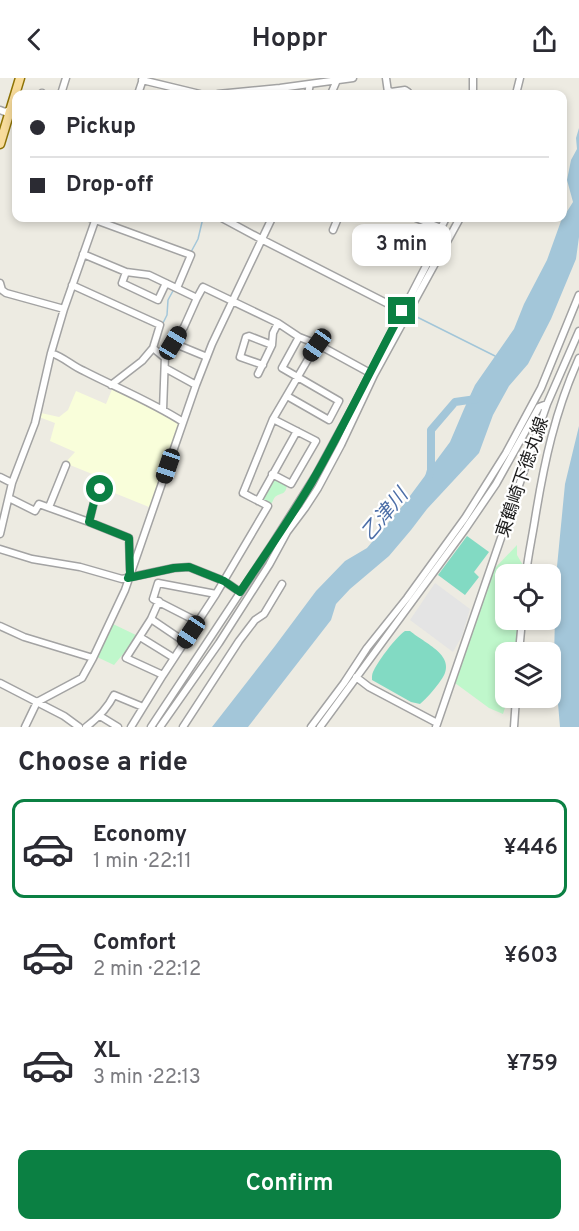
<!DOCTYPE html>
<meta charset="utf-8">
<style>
:root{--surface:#fff;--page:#f7f7f7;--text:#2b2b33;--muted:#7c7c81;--line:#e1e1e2;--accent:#0b8043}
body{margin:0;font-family:Overpass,"Noto Sans JP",sans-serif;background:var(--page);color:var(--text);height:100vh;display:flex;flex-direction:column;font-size:22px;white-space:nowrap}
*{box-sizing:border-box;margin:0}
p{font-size:20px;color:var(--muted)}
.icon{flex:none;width:33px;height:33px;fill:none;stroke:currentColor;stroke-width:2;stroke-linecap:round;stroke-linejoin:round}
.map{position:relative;height:649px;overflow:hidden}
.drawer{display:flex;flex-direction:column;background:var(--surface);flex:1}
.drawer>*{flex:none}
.hud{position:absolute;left:12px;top:12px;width:555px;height:132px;border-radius:12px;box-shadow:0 3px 9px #0003;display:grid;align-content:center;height:132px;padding:0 18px;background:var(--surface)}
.tools{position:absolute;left:495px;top:486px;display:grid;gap:12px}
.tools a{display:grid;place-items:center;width:66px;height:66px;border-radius:12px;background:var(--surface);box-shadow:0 3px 9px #0003;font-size:30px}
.end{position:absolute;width:27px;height:27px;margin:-14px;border:8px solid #0b8043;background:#fff;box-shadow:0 0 0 3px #fff}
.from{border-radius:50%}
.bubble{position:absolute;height:42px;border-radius:12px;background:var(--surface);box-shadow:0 3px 9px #0003;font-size:20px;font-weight:600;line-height:42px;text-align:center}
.car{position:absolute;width:18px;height:36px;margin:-18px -9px;border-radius:8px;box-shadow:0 0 4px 2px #0007;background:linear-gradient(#222 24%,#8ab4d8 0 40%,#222 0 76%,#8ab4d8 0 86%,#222 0)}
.hud b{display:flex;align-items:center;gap:21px;height:57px;font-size:22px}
.hud b+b{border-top:2px solid var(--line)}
.hud i{width:15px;height:15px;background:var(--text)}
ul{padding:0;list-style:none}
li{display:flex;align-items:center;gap:18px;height:99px;margin:0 12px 9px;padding:0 6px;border:3px solid transparent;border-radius:12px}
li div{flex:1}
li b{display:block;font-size:22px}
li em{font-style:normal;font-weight:600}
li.active{border-color:var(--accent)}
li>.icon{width:54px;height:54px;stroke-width:1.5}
h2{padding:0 18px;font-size:27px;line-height:72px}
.button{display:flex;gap:12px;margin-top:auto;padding:12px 18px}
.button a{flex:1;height:69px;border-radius:12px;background:var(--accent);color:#fff;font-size:24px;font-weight:600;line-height:69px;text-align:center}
header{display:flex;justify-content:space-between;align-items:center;height:78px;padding:0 18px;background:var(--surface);font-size:27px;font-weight:600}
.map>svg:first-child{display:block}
</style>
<header><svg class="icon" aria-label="back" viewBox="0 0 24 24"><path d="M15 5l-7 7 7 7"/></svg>Hoppr<svg class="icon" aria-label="share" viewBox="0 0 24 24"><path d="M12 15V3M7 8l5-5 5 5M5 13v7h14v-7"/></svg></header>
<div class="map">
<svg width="579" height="649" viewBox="0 0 579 649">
<rect width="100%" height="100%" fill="#edebe2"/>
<!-- education -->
<path fill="#f9feda" d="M113,309L180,344L181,346L152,428L149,429L102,410V400L65,385L75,374L50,363L55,345L39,339L41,335L59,339L68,332L76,313L106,326Z"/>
<!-- park -->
<path fill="#bff7cb" d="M275,400L287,406C286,418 281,414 275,419C273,421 273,424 271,426L263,422L262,419L272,401Z
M517,467V477L524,489L523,496H506V542H519L516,574H506V620H508L503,636L489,630L455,605L494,491Z
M113,546L138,558L114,587L97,579Z"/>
<!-- pitch -->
<path fill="#82dac3" d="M467,458L489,474L474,494L479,499L465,517L438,497Z
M405,553H410C427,567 461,579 439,605C433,613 427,620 420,626L411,624L372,602C372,597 372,596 374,592C379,582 396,559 405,553Z"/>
<!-- parking -->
<path fill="#e4e4e4" d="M435,505L470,531L462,558L453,574L410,542Z"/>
<!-- water -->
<path fill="#a3c6d9" d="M579,50V159L576,181L551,241L528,286L509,308L493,337L479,375L427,431L411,452L389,478L350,511L336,526L331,542L248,649H212L275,568L316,513L345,483L367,470L404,426L450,364L464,331L475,307L514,251L524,226L547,182L561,143L573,124L567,102L571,82L577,71L576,60Z
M579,348V649H560L554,579L556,499L565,406Z"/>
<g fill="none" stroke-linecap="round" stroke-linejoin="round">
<!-- stream -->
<path stroke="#a3c6d9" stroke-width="1.5" d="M191,174L198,161L203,140
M411,236L495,278
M163,245L167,237L168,222L174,211"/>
<!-- river -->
<path stroke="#a3c6d9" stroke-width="8" d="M429,399L431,392V352L455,324L476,321"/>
<defs>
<path id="minor" d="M386,0L388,14
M473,0V16
M142,2L200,16
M388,12L391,14L405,12L408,14V16
M41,16L42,15
M61,16L66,0
M138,16L143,1
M218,16L280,10L353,0
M308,16L310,6
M331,16L337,2
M516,16L520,0
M0,32L5,34L14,30L16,31
M90,140L191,177L177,210
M222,140L261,161L402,233
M416,140L441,150
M333,152L338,140
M83,176L126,194L149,197L197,220L203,209L278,245L299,259L317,266L370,295
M126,194L122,205L158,222L166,205
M0,205L2,212L6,215L64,231
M72,207L160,247L153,270L165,280
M173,265L207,279
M51,275C64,279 72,288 84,293C117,310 152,324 183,344
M263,287L240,279L246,259L249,258L272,267
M165,290L196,307
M258,296L272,267L273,255L278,245
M111,307L142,283L153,270
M287,318L329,342L339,323L282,290L299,259
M163,332L165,278L184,249L197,220
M272,396L291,406L316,363L273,341
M0,399L12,405
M9,420L35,433L39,426L89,444L129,460L130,492
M258,423L297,353
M49,429L66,387
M89,444L96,416L100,411
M0,456L12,405L35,345L51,275L64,231L96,140
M0,471L32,481L80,489L122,501L174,490L189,489L224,503L240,514
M526,496C528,478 532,460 535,441C544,385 555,333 579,280
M159,523L151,541L126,580L163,597
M151,541L185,564
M198,544L153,521L158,505L216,516
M0,548L24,559L93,580
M140,559L174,580
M519,574L522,542
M356,599L369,609L437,645
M0,605L64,638L79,649
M100,638L118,649
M25,649L37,624L82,600L93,580L125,512L196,307L212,266L272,140
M86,649C98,640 107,631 114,617L143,629
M131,649L163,597L216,516L268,428L243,415L273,341L317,266
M151,649L273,465L316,397L353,329L426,188L439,160L441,150L446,140
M160,649L219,565L269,487L287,454L305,430L318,410L341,367L374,297L460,140
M183,649L239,563L255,542L264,536L282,506
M311,649L344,605L367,570L407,520L465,440L506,375L541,310L579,217
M320,649L466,450L496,406L539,329L547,326
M436,649L547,326L579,253
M514,649L516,620"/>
<path id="major" d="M0,66L20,0"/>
</defs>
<!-- minor casing -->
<use href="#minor" stroke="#a3a3a3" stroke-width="9"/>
<!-- major casing -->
<use href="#major" stroke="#8e7305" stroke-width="11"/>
<!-- minor -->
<use href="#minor" stroke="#fff" stroke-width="6"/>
<!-- major -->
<use href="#major" stroke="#f8dc9c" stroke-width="8"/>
</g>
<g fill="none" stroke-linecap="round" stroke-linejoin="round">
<!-- route -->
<path stroke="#0b8043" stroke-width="8" d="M100,411L96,416L89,444L129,460L130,495L128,500L174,490L189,489L224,503L240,514C266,475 294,436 317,395C347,342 373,287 402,233"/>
</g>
<g text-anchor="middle" stroke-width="4.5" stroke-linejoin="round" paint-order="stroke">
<!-- street labels -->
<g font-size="18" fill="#1c1c1c" stroke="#fff">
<text transform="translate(522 399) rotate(-71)" y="6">東鶴崎下徳丸線</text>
</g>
<!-- water labels -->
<g font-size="20" font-style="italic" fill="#4c6ea7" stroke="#fff">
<text transform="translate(384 436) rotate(-50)" y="7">乙津川</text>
</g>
</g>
</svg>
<div class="tools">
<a><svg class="icon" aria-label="locate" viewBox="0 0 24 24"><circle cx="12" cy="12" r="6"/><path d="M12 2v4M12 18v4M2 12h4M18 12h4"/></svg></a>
<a><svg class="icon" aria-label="layers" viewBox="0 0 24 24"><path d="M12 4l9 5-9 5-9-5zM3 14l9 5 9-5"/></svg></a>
</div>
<i class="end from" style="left:100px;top:411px"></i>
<i class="end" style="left:402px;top:233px"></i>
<div class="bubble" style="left:352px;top:146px;width:99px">3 min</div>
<i class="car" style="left:173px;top:265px;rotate:31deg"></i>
<i class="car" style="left:317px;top:267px;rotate:215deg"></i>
<i class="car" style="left:168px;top:388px;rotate:199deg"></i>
<i class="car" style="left:191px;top:554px;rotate:214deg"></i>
<div class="hud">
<b><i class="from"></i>Pickup</b>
<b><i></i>Drop-off</b>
</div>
</div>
<section class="drawer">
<h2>Choose a ride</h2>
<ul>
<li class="active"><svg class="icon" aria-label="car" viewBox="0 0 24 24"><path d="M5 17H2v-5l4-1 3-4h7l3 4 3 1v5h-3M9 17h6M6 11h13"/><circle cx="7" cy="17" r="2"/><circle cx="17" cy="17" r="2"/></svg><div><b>Economy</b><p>1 min · 22:11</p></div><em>¥446</em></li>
<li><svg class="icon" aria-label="car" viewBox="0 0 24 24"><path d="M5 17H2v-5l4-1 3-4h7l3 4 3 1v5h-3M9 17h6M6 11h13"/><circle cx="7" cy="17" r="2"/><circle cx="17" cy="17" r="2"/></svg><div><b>Comfort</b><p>2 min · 22:12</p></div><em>¥603</em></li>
<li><svg class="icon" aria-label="car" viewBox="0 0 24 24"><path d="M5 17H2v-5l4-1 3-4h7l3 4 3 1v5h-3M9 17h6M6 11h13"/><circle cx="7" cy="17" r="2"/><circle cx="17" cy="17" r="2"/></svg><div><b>XL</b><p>3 min · 22:13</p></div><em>¥759</em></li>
</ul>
<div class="button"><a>Confirm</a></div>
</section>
